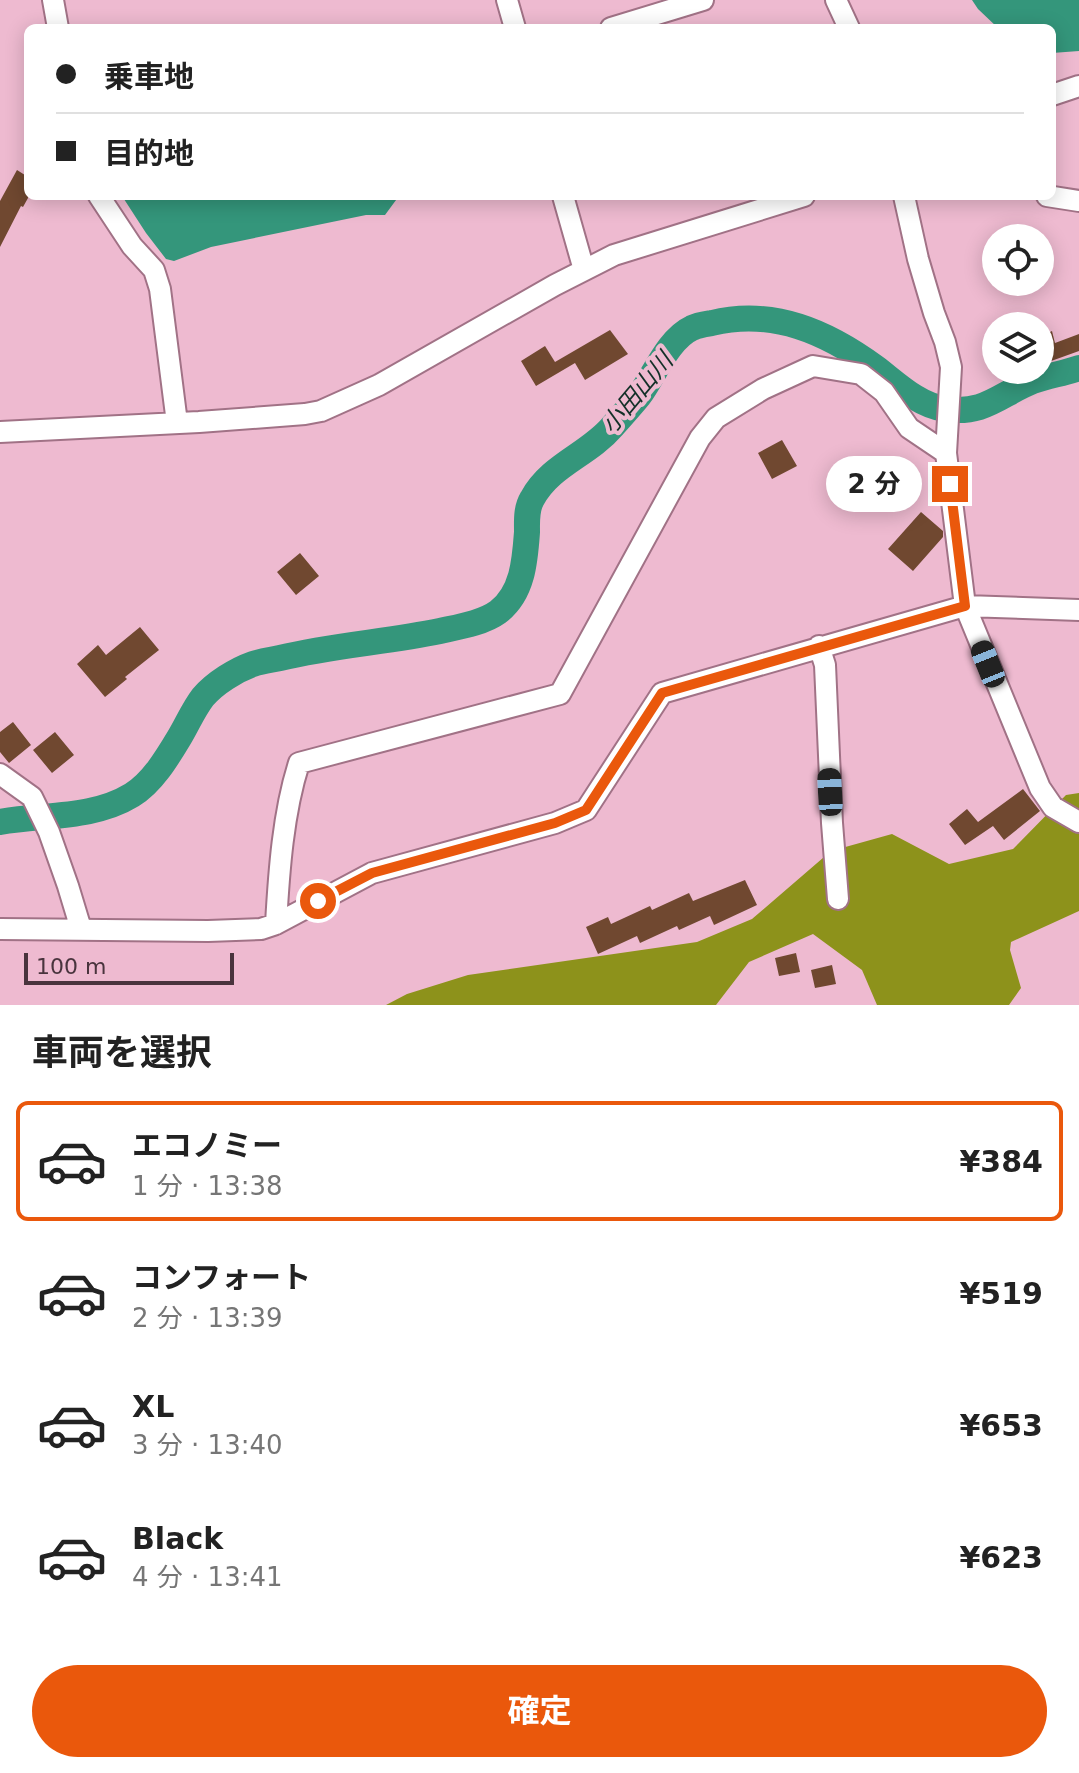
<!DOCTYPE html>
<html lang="ja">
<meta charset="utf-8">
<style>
:root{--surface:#fff;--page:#f6f6f6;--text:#222;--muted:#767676;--line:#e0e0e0;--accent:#ea580c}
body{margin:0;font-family:"DejaVu Sans","Noto Sans JP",sans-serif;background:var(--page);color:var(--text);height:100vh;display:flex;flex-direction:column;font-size:30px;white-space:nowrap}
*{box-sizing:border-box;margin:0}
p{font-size:26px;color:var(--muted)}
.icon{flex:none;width:44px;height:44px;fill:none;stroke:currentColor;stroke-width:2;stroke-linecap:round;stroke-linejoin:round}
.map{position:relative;height:1005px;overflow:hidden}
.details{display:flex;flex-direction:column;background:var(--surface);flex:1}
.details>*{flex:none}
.banner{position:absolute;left:24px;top:24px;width:1032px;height:176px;border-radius:12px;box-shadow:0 4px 20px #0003;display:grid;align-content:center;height:176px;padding:0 32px;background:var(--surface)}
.fabs{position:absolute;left:982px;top:224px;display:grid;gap:16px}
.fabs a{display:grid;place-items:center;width:72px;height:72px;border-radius:50%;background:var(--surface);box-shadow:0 4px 20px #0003;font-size:40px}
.scale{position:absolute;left:24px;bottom:20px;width:210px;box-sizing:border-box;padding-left:8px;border:4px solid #49343d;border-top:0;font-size:22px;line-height:28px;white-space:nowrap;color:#49343d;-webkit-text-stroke:6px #eebad0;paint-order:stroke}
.end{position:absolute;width:36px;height:36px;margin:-18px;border:10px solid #ea580c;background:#fff;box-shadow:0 0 0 4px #fff}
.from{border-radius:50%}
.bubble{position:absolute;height:56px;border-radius:28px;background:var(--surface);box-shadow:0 4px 20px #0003;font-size:26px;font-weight:700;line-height:56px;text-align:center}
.car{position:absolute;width:24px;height:48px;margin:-24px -12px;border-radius:10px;box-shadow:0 0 6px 2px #0007;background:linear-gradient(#222 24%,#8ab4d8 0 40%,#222 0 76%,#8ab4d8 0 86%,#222 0)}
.banner b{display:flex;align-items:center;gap:28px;height:76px;font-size:30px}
.banner b+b{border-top:2px solid var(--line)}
.banner i{width:20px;height:20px;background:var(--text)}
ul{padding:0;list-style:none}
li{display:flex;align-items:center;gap:24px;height:120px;margin:0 16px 12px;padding:0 16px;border:4px solid transparent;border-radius:12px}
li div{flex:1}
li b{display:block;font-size:30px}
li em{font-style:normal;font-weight:700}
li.on{border-color:var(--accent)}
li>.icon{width:72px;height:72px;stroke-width:1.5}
h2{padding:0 32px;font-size:36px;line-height:96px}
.action{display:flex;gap:16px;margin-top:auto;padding:16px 32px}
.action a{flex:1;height:92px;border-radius:48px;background:var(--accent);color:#fff;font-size:32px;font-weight:700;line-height:92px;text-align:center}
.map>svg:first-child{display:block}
</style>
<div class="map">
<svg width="1079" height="1005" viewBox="0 0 1079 1005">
<rect width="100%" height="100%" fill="#eebad0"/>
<!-- forest -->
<path fill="#8d921b" d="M1079,793V911L1011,942L1010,950L1021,988L1009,1005H877L862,970L813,934L749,962L716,1005H386L407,994L468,975L697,942L752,919L831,851L892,834L949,864L1013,849L1066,795Z"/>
<!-- water -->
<path fill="#34967b" d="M972,0H1079V51L1052,53V28H998L978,9Z
M122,196H399L385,215H366L211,247L174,261L166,259L146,233Z"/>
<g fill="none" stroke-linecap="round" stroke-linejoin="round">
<!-- river -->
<path stroke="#34967b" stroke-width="26" d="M0,822C43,814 93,819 132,795C152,783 167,758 179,738C187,725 193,710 203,697C215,683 236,670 253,664C262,661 271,660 280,658C333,645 387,642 440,631C458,627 483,623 498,612C523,593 525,560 527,532C527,521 526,509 532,499C550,465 588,455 612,427C621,417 630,407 639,396C654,376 668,339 692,328C698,325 706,324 712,323C773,308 827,332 876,368C897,384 918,405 945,409C985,415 1000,394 1033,381C1048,376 1064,373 1079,368"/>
</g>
<!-- building -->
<path fill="#704830" d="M17,170L28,177V198L23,207L21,206L0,247V201Z
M610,330L628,354L585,380L575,363L536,386L521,361L545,346L555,362Z
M1052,331L1055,343L1079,334V351L1040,365V337Z
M782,440L797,466L772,479L758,453Z
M921,512L943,531V537L913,571L888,549Z
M300,553L319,576L296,595L277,572Z
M140,627L159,650L125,677L127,679L105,697L77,664L98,645L106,655Z
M13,722L31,745L9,763L0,752V732Z
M55,732L74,755L52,773L33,750Z
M1023,789L1040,811L1004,840L993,826L965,845L949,824L967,809L978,822Z
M745,880L757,905L714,925L710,916L679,930L677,926L640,943L637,936L598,954L586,927L608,917L611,924L650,906L652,910L689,893L693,901Z
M796,953L800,972L779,976L775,958Z
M832,965L836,984L815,988L811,970Z"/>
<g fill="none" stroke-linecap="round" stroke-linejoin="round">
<defs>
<path id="minor" d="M53,0L58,28
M507,0L515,28
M836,0L849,28
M611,28L703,0
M1052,95L1079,86
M99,196L132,246L154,270L160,289L177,423
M563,196L584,270
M904,196L918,259L934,313L945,342L951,367L946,453L965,606L1040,788L1053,807L1079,822
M1047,196L1079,201
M0,432L199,422L305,414L321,411L379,385L555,285L614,255L804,196
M819,646L825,665L832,823L838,899
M0,774L32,797L49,832L68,886L81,929
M276,924C279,871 283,813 299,763L560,694L700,438L716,418L763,389L813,366L861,374L884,392L909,428L946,453
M0,929L208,931L261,929L276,924L372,873L555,823L586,810L662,693L965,606L1079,610"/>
</defs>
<!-- minor casing -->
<use href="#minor" stroke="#a17286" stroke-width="24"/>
<!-- minor -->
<use href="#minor" stroke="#fff" stroke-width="20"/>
</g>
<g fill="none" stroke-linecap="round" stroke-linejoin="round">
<!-- route -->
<path stroke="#ea580c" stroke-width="10" d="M318,901L372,873L555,823L586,810L662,693L965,606L950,484"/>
</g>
<g text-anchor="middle" stroke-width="8" stroke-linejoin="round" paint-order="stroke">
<!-- water labels -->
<g font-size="24" font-style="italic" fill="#133028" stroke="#eebad0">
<text transform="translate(637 393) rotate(-50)" y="8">小田山川</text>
</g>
</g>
</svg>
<div class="fabs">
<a><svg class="icon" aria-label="locate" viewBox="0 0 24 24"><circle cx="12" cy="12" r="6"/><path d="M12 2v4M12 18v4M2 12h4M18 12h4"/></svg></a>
<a><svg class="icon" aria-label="layers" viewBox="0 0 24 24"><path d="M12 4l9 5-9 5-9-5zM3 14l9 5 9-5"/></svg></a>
</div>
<div class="scale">100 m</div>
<i class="end from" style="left:318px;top:901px"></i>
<i class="end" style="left:950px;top:484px"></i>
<div class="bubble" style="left:826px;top:456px;width:96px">2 分</div>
<i class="car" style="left:988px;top:664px;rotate:338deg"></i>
<i class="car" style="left:830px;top:792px;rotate:357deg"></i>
<div class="banner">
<b><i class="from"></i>乗車地</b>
<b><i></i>目的地</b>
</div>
</div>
<section class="details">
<h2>車両を選択</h2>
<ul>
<li class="on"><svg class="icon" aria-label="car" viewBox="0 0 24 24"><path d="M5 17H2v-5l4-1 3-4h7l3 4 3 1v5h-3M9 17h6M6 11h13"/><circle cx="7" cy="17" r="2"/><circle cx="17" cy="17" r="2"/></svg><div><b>エコノミー</b><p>1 分 · 13:38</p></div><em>¥384</em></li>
<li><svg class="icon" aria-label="car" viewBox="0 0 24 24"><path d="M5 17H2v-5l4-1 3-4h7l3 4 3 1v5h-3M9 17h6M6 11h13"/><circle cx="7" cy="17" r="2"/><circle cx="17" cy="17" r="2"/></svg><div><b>コンフォート</b><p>2 分 · 13:39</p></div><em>¥519</em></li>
<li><svg class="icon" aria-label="car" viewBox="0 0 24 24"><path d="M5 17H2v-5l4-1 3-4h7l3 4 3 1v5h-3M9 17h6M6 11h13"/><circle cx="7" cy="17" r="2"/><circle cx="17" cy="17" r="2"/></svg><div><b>XL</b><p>3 分 · 13:40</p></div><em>¥653</em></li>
<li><svg class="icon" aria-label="car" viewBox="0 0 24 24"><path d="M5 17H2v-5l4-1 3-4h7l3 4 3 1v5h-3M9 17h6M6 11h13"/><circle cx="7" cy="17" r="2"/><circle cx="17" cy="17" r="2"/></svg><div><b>Black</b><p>4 分 · 13:41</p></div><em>¥623</em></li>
</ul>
<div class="action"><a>確定</a></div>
</section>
